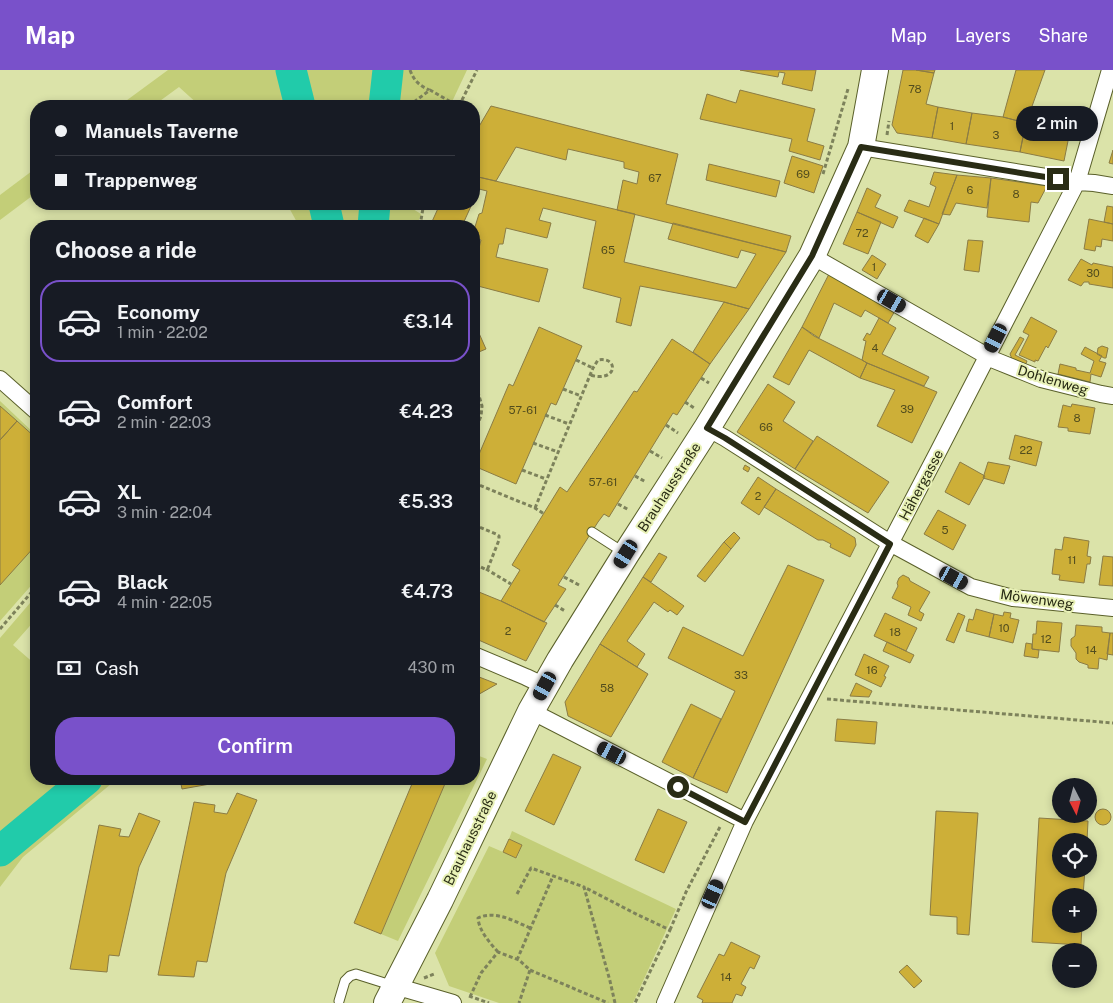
<!DOCTYPE html>
<meta charset="utf-8">
<style>
:root{--surface:#171b24;--page:#20242c;--text:#f1f3f6;--muted:#9ea1a6;--line:#363941;--accent:#7951ca}
body{margin:0;font-family:"Public Sans",sans-serif;background:var(--page);color:var(--text);height:100vh;display:flex;flex-direction:column;font-size:19px;white-space:nowrap}
*{box-sizing:border-box;margin:0}
p{font-size:16px;color:var(--muted)}
.icon{flex:none;width:28px;height:28px;fill:none;stroke:currentColor;stroke-width:2;stroke-linecap:round;stroke-linejoin:round}
.map{position:relative;flex:1;overflow:hidden}
.details{position:absolute;left:30px;top:150px;width:450px;height:565px;display:flex;flex-direction:column;background:var(--surface);border-radius:20px;box-shadow:0 2px 8px #0003}
.details>*{flex:none}
.hud{position:absolute;left:30px;top:30px;width:450px;height:110px;border-radius:20px;box-shadow:0 2px 8px #0003;display:grid;align-content:center;height:110px;padding:0 25px;background:var(--surface)}
.needle{width:32px;rotate:174deg}
.fabs{position:absolute;left:1052px;top:708px;display:grid;gap:10px}
.fabs a{display:grid;place-items:center;width:45px;height:45px;border-radius:50%;background:var(--surface);box-shadow:0 2px 8px #0003;font-size:25px}
.end{position:absolute;width:22px;height:22px;margin:-11px;border:6px solid #292c15;background:#fff;box-shadow:0 0 0 2px #fff}
.from{border-radius:50%}
.bubble{position:absolute;height:35px;border-radius:18px;background:var(--surface);box-shadow:0 2px 8px #0003;font-size:16px;font-weight:600;line-height:35px;text-align:center}
.car{position:absolute;width:15px;height:30px;margin:-15px -8px;border-radius:6px;box-shadow:0 0 4px 1px #0007;background:linear-gradient(#222 24%,#8ab4d8 0 40%,#222 0 76%,#8ab4d8 0 86%,#222 0)}
.hud b{display:flex;align-items:center;gap:18px;height:48px;font-size:19px}
.hud b+b{border-top:1px solid var(--line)}
.hud i{width:12px;height:12px;background:var(--text)}
ul{padding:0;list-style:none}
li{display:flex;align-items:center;gap:15px;height:82px;margin:0 10px 8px;padding:0 15px;border:2px solid transparent;border-radius:20px}
li div{flex:1}
li b{display:block;font-size:19px}
li em{font-style:normal;font-weight:600}
li.current{border-color:var(--accent)}
li>.icon{width:45px;height:45px;stroke-width:1.5}
h2{padding:0 25px;font-size:22px;line-height:60px}
.pay{display:flex;align-items:center;gap:12px;height:55px;padding:0 25px;font-size:19px}
.pay p{margin-inline-start:auto}
.button{display:flex;gap:10px;margin-top:auto;padding:10px 25px}
.button a{flex:1;height:58px;border-radius:20px;background:var(--accent);color:#fff;font-size:20px;font-weight:600;line-height:58px;text-align:center}
header{display:flex;align-items:center;gap:30px;box-sizing:border-box;height:70px;padding:0 25px;background:var(--accent);color:#fff}
header strong{font-size:24px}
nav{display:flex;gap:28px;margin-inline-start:auto;font-size:18px}
.map>svg:first-child{display:block}
</style>
<header>
<strong>Map</strong>
<nav><a>Map</a><a>Layers</a><a>Share</a></nav>
</header>
<div class="map">
<svg width="1113" height="933" viewBox="0 0 1113 933">
<rect width="100%" height="100%" fill="#dbe3a9"/>
<!-- green -->
<path fill="#c3ce78" d="M168,0H467L450,36H200L179,17L153,36H119Z
M36,98V123L0,150V125Z
M287,134H405L421,144L417,156H299Z
M0,331L36,365V510L0,551Z
M36,526V549L13,575L36,595V709H117L23,787L0,817V568Z
M474,684L487,689L398,871L381,864L447,709H474Z
M512,761L676,839L633,933H499L449,916L435,883L489,776L517,788L522,775L509,769Z"/>
<g fill="none" stroke-linecap="round" stroke-linejoin="round">
<!-- river -->
<path stroke="#21cbaa" stroke-width="31" d="M291,0L300,36
M384,36L388,0
M324,134L329,156
M373,156L375,134
M0,781L87,709"/>
</g>
<!-- building -->
<path fill="#cdaf38" stroke="#8b7c45" d="M740,0H816L812,21L782,14L785,3L779,2L778,7Z
M903,0H916L934,3L926,34L938,37L932,68L897,63L892,55Z
M916,0H935L934,3Z
M1016,0H1045L1026,53L1003,47Z
M740,20L815,39L807,71L824,76L820,90L789,81L792,69L700,49L707,24L736,33Z
M491,36L678,84L666,134L791,166L786,182L617,140L623,110L637,114L639,102L624,98V92L568,79L566,90L516,77L496,111L474,106V65Z
M938,37L972,43L966,74L932,68Z
M1057,37L1074,41L1064,91L1020,82L1025,56L1052,62Z
M972,43L1003,47L1026,53L1020,82L966,74Z
M1113,80V94L1109,93Z
M792,86L823,96L814,123L784,113Z
M709,94L780,111L776,127L706,110Z
M934,102L957,105L939,154L904,141L909,130L929,137L936,117L930,114Z
M957,105L991,108L987,138L956,133L950,145L942,144Z
M474,106L635,144L624,192L736,218L756,184L741,180L738,188L668,169L673,153L786,182L749,239L724,232L640,216L631,256L616,252L621,228L583,218L596,151L543,138L539,150L551,153L547,168L506,158L503,174H499L496,187L548,199L539,232L474,215V181L478,182L481,170L477,169L478,162L474,160L479,144L482,143L487,121L479,119L474,131Z
M991,108L1047,116L1038,133L1031,132L1029,152L987,147Z
M867,118L881,125L875,137L898,147L893,158L857,142Z
M440,134H472L462,156H430Z
M1107,136L1113,137V154L1104,152Z
M857,142L881,152L868,184L843,174Z
M924,148L939,154L928,173L915,166Z
M1089,149L1113,154V171L1102,169L1101,177L1096,176L1095,181L1084,179Z
M968,170L983,171L979,202L964,200Z
M872,185L886,194L877,209L862,200Z
M1081,189L1092,195L1093,193L1113,197V218L1089,214V212H1084L1081,216L1068,210Z
M830,202L896,239L888,253L865,240L861,247L834,233L819,268L802,257Z
M724,232L749,239L710,294L693,282Z
M1031,247L1057,261L1048,278L1046,276L1038,291L1035,290V292L1019,285L1029,265L1023,262Z
M879,248L896,258L882,284L929,307L924,316L867,293L862,290L866,271L863,270L867,263L870,265Z
M474,252L486,279L474,284Z
M539,257L582,276L556,335L551,333L516,414L474,396L509,314L513,316Z
M802,257L814,266L862,290L867,293L860,308L809,280L789,315L773,307Z
M1020,267L1024,269L1015,285L1027,291L1025,296L1014,294L1010,284Z
M672,269L710,294L677,345L673,343L609,447L604,444L598,452L558,515L566,519L544,552L501,531L520,500L512,495L560,417L567,422L634,321L637,322Z
M1102,276L1108,278L1106,288H1104L1097,284L1098,278Z
M1085,277L1102,286L1099,291L1106,293L1101,307L1091,304L1090,312L1058,304L1060,294L1076,298V300L1090,303L1094,291L1081,284Z
M867,293L937,322L912,373L877,356L895,320L860,308Z
M768,314L795,332L783,351L813,371L795,399L737,362Z
M1072,334L1095,338L1090,364L1068,361V358L1058,357L1063,335L1071,337Z
M0,336L17,351L0,370Z
M17,351L36,368V475L0,515V370Z
M1015,365L1042,372L1036,396L1009,389Z
M817,366L889,412L868,443L795,399Z
M960,392L985,406L969,435L945,422Z
M988,392L1010,396L1004,414L983,408Z
M745,395L750,398L748,402L743,399Z
M758,407L776,419L759,445L741,433Z
M776,419L855,468L856,475L850,487L830,477L831,474L823,470H818L764,437Z
M938,440L966,455L953,480L924,464Z
M734,462L740,468L731,479L724,472Z
M1064,467L1089,471L1087,486L1091,487L1090,494H1087L1084,513L1059,510L1060,505L1052,504L1055,479L1062,480Z
M724,472L731,479L705,512L697,506Z
M659,483L667,487L651,512L643,507Z
M1103,486L1113,487V516L1099,515Z
M788,495L824,510L727,723L693,708L735,621L668,588L683,557L743,586Z
M903,505L909,508L910,511L930,522L919,541L924,544L921,551L908,545L911,537L892,528L898,516L897,513L899,508Z
M643,507L684,536L677,545L670,540L668,542L654,532L627,571L645,584L637,597L600,574Z
M474,520L501,531L547,553L526,591L474,568Z
M976,539L994,544L989,567L966,561L969,549L973,550Z
M1004,542L1011,543L1010,548L1019,550L1013,573L989,567L994,544L1003,546Z
M885,543L917,558L906,581L874,566Z
M958,543L965,546L954,573L946,570Z
M1037,551L1062,553L1059,582L1032,579L1033,564H1036Z
M1076,555L1102,557V562L1110,563L1107,590L1099,588L1098,599L1088,598V595L1079,592L1076,589V583L1071,576V569L1075,566Z
M1110,563H1113V585L1107,584Z
M887,572L914,585L910,593L883,581Z
M1026,573L1032,574V579L1039,580L1038,588L1024,586Z
M600,574L648,604L611,667L568,646L565,632Z
M864,584L889,596L884,606L886,607L881,617L855,605Z
M474,605L497,614L474,627Z
M856,613L872,621L869,627L850,626Z
M691,634L721,649L693,708L662,692Z
M837,649L877,652L875,674L835,671Z
M553,684L581,697L554,755L525,741Z
M180,709H238L182,719Z
M414,709H447L381,864L354,853Z
M237,723L257,730L226,803L207,892L197,891L194,907L158,905L194,732L215,735L214,742L227,744Z
M1095 747a8 8 0 1 1 16 0a8 8 0 1 1-16 0Z
M658,739L687,752L664,803L635,790Z
M936,741L978,743L969,865L957,864V847L930,845Z
M139,743L160,751L139,797L119,886L109,885L107,902L70,899L99,755L121,759L119,766L129,767Z
M1039,748L1088,751L1087,771H1061V799H1085L1083,826H1061V854H1082L1081,875L1032,872Z
M509,769L522,775L516,788L503,782Z
M731,872L760,886L754,899L750,897L741,914L746,917L742,926L736,924L732,933H702L703,930L697,927L719,884L724,886Z
M907,895L922,911L914,918L899,902Z"/>
<g fill="none" stroke-linecap="round" stroke-linejoin="round">
<defs>
<path id="service" d="M592,462L623,482
M339,931L345,911L350,906L356,904L394,916"/>
<path id="minor" d="M861,77L1077,112L1094,113L1113,116
M812,186L994,290L1041,309L1101,324L1113,326
M0,309L36,341
M707,358L725,368L890,473L971,517L1013,528L1113,538
M474,585L526,607L545,616
M531,641L745,751
M395,916L453,933
M665,933L745,751L938,382L1077,112L1110,0"/>
<path id="primary" d="M387,933L440,830L531,641L560,590L626,484L707,358L812,186L861,77L875,0"/>
</defs>
<!-- service casing -->
<use href="#service" stroke="#5a602a" stroke-width="11"/>
<!-- minor casing -->
<use href="#minor" stroke="#5a602a" stroke-width="18"/>
<!-- primary casing -->
<use href="#primary" stroke="#5a602a" stroke-width="28"/>
<!-- path -->
<path stroke="#7d825b" stroke-width="3" stroke-dasharray="4 2.5" stroke-linecap="butt" d="M410,0C414,11 419,15 429,20
M409,36L410,35L430,20L458,36
M459,36L477,0
M887,65L889,51
M823,104L848,19
M420,156L423,138V134
M576,290L593,298
M701,308L709,313
M474,309L482,336L481,346L474,363
M563,319L581,326
M685,332L694,338
M545,345L569,354
M666,355L678,363
M533,373L558,382
M650,381L662,388
M522,400L546,409
M635,406L646,412
M474,413L535,438L544,444
M474,423L477,414
M618,434L629,440
M535,438L593,298L598,290C619,286 618,313 590,305
M474,455L496,464L499,466V470L488,498L485,499L474,494
M486,499L511,514
M564,507L581,516
M555,535L565,541
M0,559L36,517
M827,629L1113,653
M517,824L531,798L584,817
M670,860L686,822L721,755
M498,882C490,873 479,861 478,848C495,840 514,851 530,858
M517,890L553,806
M530,900L608,933
M424,908L434,904
M469,926L489,933
M470,927L481,903L498,882L519,890L530,900L519,933
M615,933L610,911L584,817L638,845L670,860L635,933"/>
<!-- service -->
<use href="#service" stroke="#fff" stroke-width="9"/>
<!-- minor -->
<use href="#minor" stroke="#fff" stroke-width="16"/>
<!-- primary -->
<use href="#primary" stroke="#fff" stroke-width="26"/>
</g>
<g fill="none" stroke-linecap="round" stroke-linejoin="round">
<!-- route -->
<path stroke="#292c15" stroke-width="6" d="M678,717L745,752L890,474L725,368L707,358L812,186L861,77L1058,109"/>
</g>
<g text-anchor="middle" stroke-width="4" stroke-linejoin="round" paint-order="stroke">
<!-- number labels -->
<g font-size="11" fill="#524d1e">
<text x="915" y="23">78</text>
<text x="952" y="60">1</text>
<text x="996" y="69">3</text>
<text x="803" y="108">69</text>
<text x="655" y="112">67</text>
<text x="970" y="124">6</text>
<text x="1016" y="128">8</text>
<text x="862" y="167">72</text>
<text x="608" y="184">65</text>
<text x="874" y="201">1</text>
<text x="1093" y="207">30</text>
<text x="875" y="282">4</text>
<text x="907" y="343">39</text>
<text x="523" y="344">57-61</text>
<text x="1077" y="352">8</text>
<text x="766" y="361">66</text>
<text x="1026" y="384">22</text>
<text x="603" y="416">57-61</text>
<text x="758" y="430">2</text>
<text x="945" y="464">5</text>
<text x="1072" y="494">11</text>
<text x="1004" y="562">10</text>
<text x="508" y="565">2</text>
<text x="895" y="566">18</text>
<text x="1046" y="573">12</text>
<text x="1091" y="584">14</text>
<text x="872" y="604">16</text>
<text x="741" y="609">33</text>
<text x="607" y="622">58</text>
<text x="726" y="911">14</text>
</g>
<!-- street labels -->
<g font-size="14" fill="#292c15" stroke="#e8f1b6">
<text transform="translate(1053 310) rotate(17)" y="5">Dohlenweg</text>
<text transform="translate(921 415) rotate(-62)" y="5">Hähergasse</text>
<text transform="translate(669 417) rotate(-57)" y="5">Brauhausstraße</text>
<text transform="translate(1037 529) rotate(8)" y="5">Möwenweg</text>
<text transform="translate(470 768) rotate(-64)" y="5">Brauhausstraße</text>
</g>
</g>
</svg>
<div class="fabs">
<a><svg class="needle" viewBox="-14 -14 28 28"><path d="M0-13l5 13h-10z" fill="#e53935"/><path d="M0 13l5-13h-10z" fill="#9ea1a6"/></svg></a>
<a><svg class="icon" aria-label="locate" viewBox="0 0 24 24"><circle cx="12" cy="12" r="6"/><path d="M12 2v4M12 18v4M2 12h4M18 12h4"/></svg></a>
<a>+</a>
<a>−</a>
</div>
<i class="end from" style="left:678px;top:717px"></i>
<i class="end" style="left:1058px;top:109px"></i>
<div class="bubble" style="left:1016px;top:36px;width:82px">2 min</div>
<i class="car" style="left:892px;top:231px;rotate:120deg"></i>
<i class="car" style="left:996px;top:268px;rotate:207deg"></i>
<i class="car" style="left:626px;top:484px;rotate:212deg"></i>
<i class="car" style="left:954px;top:508px;rotate:119deg"></i>
<i class="car" style="left:545px;top:616px;rotate:209deg"></i>
<i class="car" style="left:612px;top:683px;rotate:297deg"></i>
<i class="car" style="left:713px;top:824px;rotate:24deg"></i>
<div class="hud">
<b><i class="from"></i>Manuels Taverne</b>
<b><i></i>Trappenweg</b>
</div>
<section class="details">
<h2>Choose a ride</h2>
<ul>
<li class="current"><svg class="icon" aria-label="car" viewBox="0 0 24 24"><path d="M5 17H2v-5l4-1 3-4h7l3 4 3 1v5h-3M9 17h6M6 11h13"/><circle cx="7" cy="17" r="2"/><circle cx="17" cy="17" r="2"/></svg><div><b>Economy</b><p>1 min · 22:02</p></div><em>€3.14</em></li>
<li><svg class="icon" aria-label="car" viewBox="0 0 24 24"><path d="M5 17H2v-5l4-1 3-4h7l3 4 3 1v5h-3M9 17h6M6 11h13"/><circle cx="7" cy="17" r="2"/><circle cx="17" cy="17" r="2"/></svg><div><b>Comfort</b><p>2 min · 22:03</p></div><em>€4.23</em></li>
<li><svg class="icon" aria-label="car" viewBox="0 0 24 24"><path d="M5 17H2v-5l4-1 3-4h7l3 4 3 1v5h-3M9 17h6M6 11h13"/><circle cx="7" cy="17" r="2"/><circle cx="17" cy="17" r="2"/></svg><div><b>XL</b><p>3 min · 22:04</p></div><em>€5.33</em></li>
<li><svg class="icon" aria-label="car" viewBox="0 0 24 24"><path d="M5 17H2v-5l4-1 3-4h7l3 4 3 1v5h-3M9 17h6M6 11h13"/><circle cx="7" cy="17" r="2"/><circle cx="17" cy="17" r="2"/></svg><div><b>Black</b><p>4 min · 22:05</p></div><em>€4.73</em></li>
</ul>
<div class="pay"><svg class="icon" aria-label="cash" viewBox="0 0 24 24"><path d="M3 7h18v10H3z"/><circle cx="12" cy="12" r="2"/></svg>Cash<p>430 m</p></div>
<div class="button"><a>Confirm</a></div>
</section>
</div>
